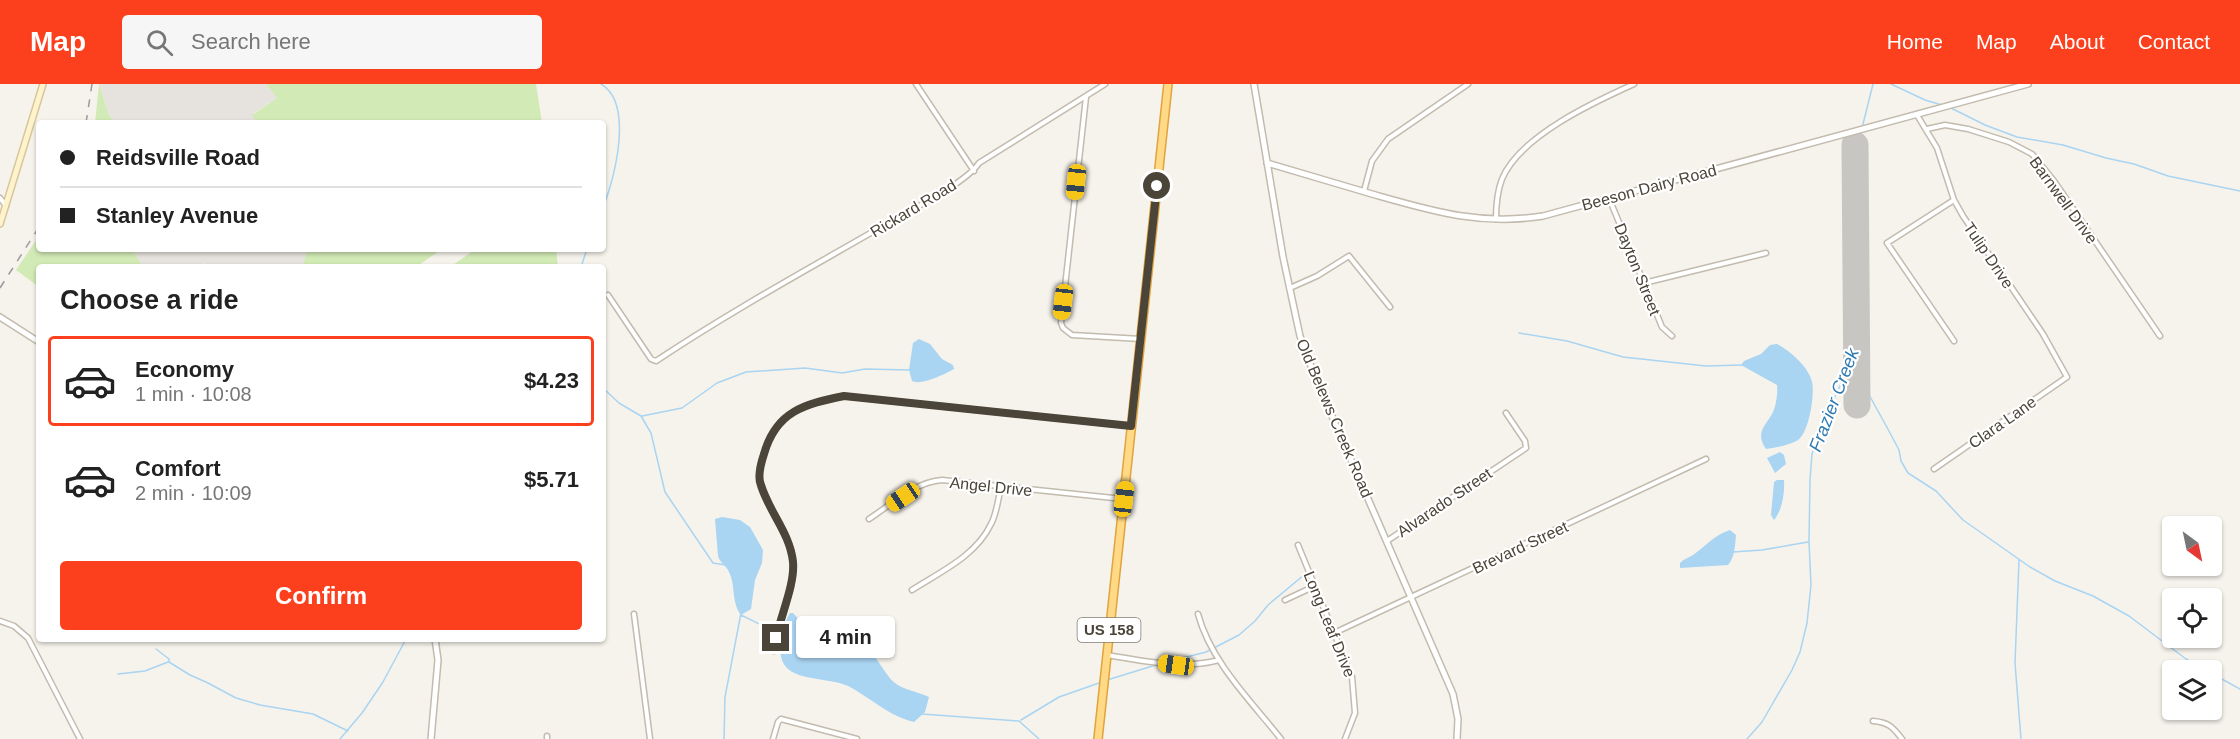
<!DOCTYPE html>
<meta charset="utf-8">
<style>
:root{--surface:#fff;--page:#f6f6f6;--text:#222;--muted:#767676;--line:#e0e0e0;--accent:#fc3f1d}
body{margin:0;font-family:Arial,sans-serif;background:var(--page);color:var(--text);height:100vh;display:flex;flex-direction:column;font-size:22px;white-space:nowrap}
*{box-sizing:border-box;margin:0}
p{font-size:20px;color:var(--muted)}
.icon{flex:none;width:33px;height:33px;fill:none;stroke:currentColor;stroke-width:2;stroke-linecap:round;stroke-linejoin:round}
.map{position:relative;flex:1;overflow:hidden}
.panel{position:absolute;left:36px;top:180px;width:570px;height:378px;display:flex;flex-direction:column;background:var(--surface);border-radius:6px;box-shadow:0 2px 4px #0004}
.panel>*{flex:none}
.hud{position:absolute;left:36px;top:36px;width:570px;height:132px;border-radius:6px;box-shadow:0 2px 4px #0004;display:grid;align-content:center;height:132px;padding:0 24px;background:var(--surface)}
.needle{width:39px;rotate:147deg}
.fabs{position:absolute;left:2162px;top:432px;display:grid;gap:12px}
.fabs a{display:grid;place-items:center;width:60px;height:60px;border-radius:6px;background:var(--surface);box-shadow:0 2px 4px #0004;font-size:30px}
.end{position:absolute;width:27px;height:27px;margin:-14px;border:8px solid #4b4439;background:#fff;box-shadow:0 0 0 3px #fff}
.from{border-radius:50%}
.bubble{position:absolute;height:42px;border-radius:6px;background:var(--surface);box-shadow:0 2px 4px #0004;font-size:20px;font-weight:700;line-height:42px;text-align:center}
.car{position:absolute;width:18px;height:36px;margin:-18px -9px;border-radius:8px;box-shadow:0 0 4px 2px #0007;background:linear-gradient(#f5c518 24%,#345 0 40%,#f5c518 0 76%,#345 0 86%,#f5c518 0)}
.hud b{display:flex;align-items:center;gap:21px;height:57px;font-size:22px}
.hud b+b{border-top:2px solid var(--line)}
.hud i{width:15px;height:15px;background:var(--text)}
ul{padding:0;list-style:none}
li{display:flex;align-items:center;gap:18px;height:90px;margin:0 12px 9px;padding:0 12px;border:3px solid transparent;border-radius:6px}
li div{flex:1}
li b{display:block;font-size:22px}
li em{font-style:normal;font-weight:700}
li.current{border-color:var(--accent)}
li>.icon{width:54px;height:54px;stroke-width:1.5}
h2{padding:0 24px;font-size:27px;line-height:72px}
.action{display:flex;gap:12px;margin-top:auto;padding:12px 24px}
.action a{flex:1;height:69px;border-radius:6px;background:var(--accent);color:#fff;font-size:24px;font-weight:700;line-height:69px;text-align:center}
header{display:flex;align-items:center;gap:36px;box-sizing:border-box;height:84px;padding:0 30px;background:var(--accent);color:#fff}
header strong{font-size:28px}
nav{display:flex;gap:33px;margin-inline-start:auto;font-size:21px}
.search{width:420px;height:54px;background:var(--page);display:flex;align-items:center;gap:15px;box-sizing:border-box;padding:0 21px;border-radius:6px;color:var(--muted);font-size:22px}
.map>svg:first-child{display:block}
</style>
<header>
<strong>Map</strong>
<div class="search"><svg class="icon" aria-label="search" viewBox="0 0 24 24"><circle cx="10" cy="10" r="6"/><path d="M15 15l6 6"/></svg>Search here</div>
<nav><a>Home</a><a>Map</a><a>About</a><a>Contact</a></nav>
</header>
<div class="map">
<svg width="2240" height="655" viewBox="0 0 2240 655">
<rect width="100%" height="100%" fill="#f6f3ec"/>
<!-- industrial -->
<path fill="#e6e2dd" d="M99,0H266L277,14L253,30L258,39H115L109,31Z
M132,165H300L308,167L302,183H207L204,179L197,183H143Z"/>
<!-- green -->
<path fill="#d2eab5" d="M99,0L109,31L115,39H95Z
M266,0H536L542,39H258L252,31L277,14Z
M39,152V165H132L143,183H39V203L16,186Z
M300,165H442L416,183H302L307,168Z
M476,165H556L558,183H450Z"/>
<!-- water -->
<path fill="#a9d4f2" d="M919,255L930,260L942,275L953,281L954,285C945,290 921,302 912,297L909,286L913,259Z
M1777,260C1790,267 1809,283 1812,298C1815,310 1809,349 1798,356C1790,361 1775,364 1766,365C1755,349 1765,342 1772,330C1776,324 1778,308 1777,301L1741,281L1744,277L1761,270L1770,261Z
M1780,368L1784,371L1786,380L1775,389L1767,374Z
M1777,396H1784C1785,408 1782,427 1774,436L1771,431L1774,398Z
M722,433L740,436L750,443L763,466L762,479L755,496L751,525L741,531C731,518 736,502 729,488C726,481 720,479 718,472L715,435Z
M1730,446L1736,451C1735,461 1735,473 1728,481L1680,484V479C1684,475 1688,474 1693,471C1706,462 1714,451 1730,446Z
M790,529H793C816,556 837,549 864,564C879,572 882,588 895,599C904,606 919,608 929,613L925,628L914,638C889,632 872,615 850,603C825,590 775,602 781,560C782,549 784,539 790,529Z"/>
<g fill="none" stroke-linecap="round" stroke-linejoin="round">
<!-- stream -->
<path stroke="#a9d4f2" stroke-width="1.5" d="M601,0C634,19 615,94 603,123
M1891,0L1925,16L1942,21
M1949,23L1985,41L2017,53L2063,61L2106,74L2134,80L2168,92L2240,107
M1862,44L1873,0
M581,183L587,165
M1519,249L1567,257L1623,273L1706,282L1742,281
M1852,280L1889,347L1899,366L1901,377L1908,389L1936,407L1963,436L2030,483L2055,497L2093,512L2129,532L2186,575L2206,586
M603,304L619,319L641,332L651,349L665,408L713,479L726,481
M642,332L682,324L717,299L746,288L805,284L842,289L865,285L910,286
M1733,468L1762,466L1808,458
M2019,476L2015,579L2021,655
M741,531L782,551
M156,565L169,575V578L190,591L208,599L236,614L260,621L313,630L348,647
M1167,578L1206,568L1239,551L1255,537L1268,521L1310,486
M2211,589L2240,605
M118,590L145,587L168,578
M1107,596L1156,581
M922,630L1019,637L1039,655
M1021,636L1059,613L1102,598
M340,655L362,629L383,598L406,555
M724,655L725,613L741,529
M1747,655L1762,638L1792,586L1800,568L1807,539L1811,501L1809,458L1810,396L1812,370L1821,342L1851,279L1858,249L1861,202V167L1852,83L1861,49"/>
<!-- runway -->
<path stroke="#c8c6c3" stroke-width="27" d="M1855,61L1857,321"/>
<defs>
<path id="minor" d="M916,0L974,87
M1086,13L1061,239L1063,244L1072,251L1141,255
M1917,31L1937,64L1954,116L1963,132L2043,250L2067,293L1934,385
M1927,45L1945,41L1968,45L2009,58L2032,70L2054,97L2160,252
M1364,107L1372,77L1388,55L1468,0
M0,114L6,122
M1609,114L1662,243L1672,252
M1496,135C1496,121 1497,108 1502,95C1520,52 1594,18 1634,0
M1644,199L1766,169
M1290,204L1317,192L1349,172L1390,223
M608,211L651,275L656,277C731,227 810,184 888,139C911,126 966,99 979,79L1105,0
M1954,257L1887,159L1954,116
M869,435C892,420 915,398 942,396L1123,415
M1387,457L1526,364L1525,357L1506,329
M1298,461L1352,593L1355,629L1345,655
M912,506C940,488 976,472 991,440C997,429 998,415 1001,403
M1285,516L1315,502
M634,530L650,655
M1198,530C1211,578 1250,616 1281,655
M0,537L14,542L28,554L80,655
M1334,549L1706,375
M774,567C777,539 796,503 793,477C790,449 769,428 760,401C757,391 761,379 764,370C777,327 805,319 844,312L1131,342
M1107,571C1145,577 1181,586 1219,576
M1873,637C1888,638 1893,643 1902,655
M547,652V655
M773,655L778,638L781,635L857,655"/>
<path id="tertiary" d="M1254,0L1283,173L1300,252L1315,293L1453,610L1458,635L1457,655
M1267,79C1302,89 1337,100 1372,110C1432,127 1480,142 1543,132L2028,0
M0,233L39,258
M431,655L438,576L435,555"/>
<path id="secondary" d="M0,140L43,0"/>
<path id="trunk" d="M1098,655L1168,0"/>
</defs>
<!-- minor casing -->
<use href="#minor" stroke="#c2bbae" stroke-width="7"/>
<!-- tertiary casing -->
<use href="#tertiary" stroke="#c2bbae" stroke-width="8"/>
<!-- secondary casing -->
<use href="#secondary" stroke="#d6c79b" stroke-width="8"/>
<!-- trunk casing -->
<use href="#trunk" stroke="#e0a43c" stroke-width="10"/>
<!-- minor -->
<use href="#minor" stroke="#fff" stroke-width="4"/>
<!-- tertiary -->
<use href="#tertiary" stroke="#fff" stroke-width="5"/>
<!-- secondary -->
<use href="#secondary" stroke="#fff3cd" stroke-width="5"/>
<!-- trunk -->
<use href="#trunk" stroke="#ffd985" stroke-width="7"/>
<!-- rail -->
<path stroke="#9a9a9a" stroke-width="1.5" stroke-dasharray="8 8" stroke-linecap="butt" d="M86,39L92,0
M0,204L39,143"/>
</g>
<g fill="none" stroke-linecap="round" stroke-linejoin="round">
<!-- route -->
<path stroke="#4b4439" stroke-width="8" d="M776,554C781,531 795,500 793,478C790,449 769,428 761,401C757,392 761,379 764,370C776,327 805,320 844,312L1131,342L1157,102"/>
</g>
<g text-anchor="middle" stroke-width="4.5" stroke-linejoin="round" paint-order="stroke">
<!-- shield labels -->
<rect fill="#fff" stroke="#817c74" stroke-width="1.5" x="1077.5" y="534" width="63" height="24" rx="4.5"/>
<g font-size="15" font-weight="bold" fill="#4b4439">
<text x="1109" y="551">US 158</text>
</g>
<!-- street labels -->
<g font-size="16" fill="#4b4439" stroke="#fff">
<text transform="translate(1649 103) rotate(-15)" y="6">Beeson Dairy Road</text>
<text transform="translate(2064 116) rotate(54)" y="6">Barnwell Drive</text>
<text transform="translate(913 124) rotate(-31)" y="6">Rickard Road</text>
<text transform="translate(1989 171) rotate(56)" y="6">Tulip Drive</text>
<text transform="translate(1638 185) rotate(68)" y="6">Dayton Street</text>
<text transform="translate(1335 334) rotate(67)" y="6">Old Belews Creek Road</text>
<text transform="translate(2002 338) rotate(-35)" y="6">Clara Lane</text>
<text transform="translate(991 402) rotate(6)" y="6">Angel Drive</text>
<text transform="translate(1444 418) rotate(-34)" y="6">Alvarado Street</text>
<text transform="translate(1520 463) rotate(-25)" y="6">Brevard Street</text>
<text transform="translate(1330 540) rotate(68)" y="6">Long Leaf Drive</text>
</g>
<!-- water labels -->
<g font-size="18" font-style="italic" fill="#2e7ab2" stroke="#fff">
<text transform="translate(1834 316) rotate(-69)" y="6">Frazier Creek</text>
</g>
</g>
</svg>
<div class="fabs">
<a><svg class="needle" viewBox="-14 -14 28 28"><path d="M0-13l5 13h-10z" fill="#e53935"/><path d="M0 13l5-13h-10z" fill="#767676"/></svg></a>
<a><svg class="icon" aria-label="locate" viewBox="0 0 24 24"><circle cx="12" cy="12" r="6"/><path d="M12 2v4M12 18v4M2 12h4M18 12h4"/></svg></a>
<a><svg class="icon" aria-label="layers" viewBox="0 0 24 24"><path d="M12 4l9 5-9 5-9-5zM3 14l9 5 9-5"/></svg></a>
</div>
<i class="end from" style="left:1157px;top:102px"></i>
<i class="end" style="left:776px;top:554px"></i>
<div class="bubble" style="left:796px;top:532px;width:99px">4 min</div>
<i class="car" style="left:1076px;top:98px;rotate:186deg"></i>
<i class="car" style="left:1063px;top:218px;rotate:187deg"></i>
<i class="car" style="left:903px;top:413px;rotate:236deg"></i>
<i class="car" style="left:1124px;top:415px;rotate:7deg"></i>
<i class="car" style="left:1176px;top:581px;rotate:278deg"></i>
<div class="hud">
<b><i class="from"></i>Reidsville Road</b>
<b><i></i>Stanley Avenue</b>
</div>
<section class="panel">
<h2>Choose a ride</h2>
<ul>
<li class="current"><svg class="icon" aria-label="car" viewBox="0 0 24 24"><path d="M5 17H2v-5l4-1 3-4h7l3 4 3 1v5h-3M9 17h6M6 11h13"/><circle cx="7" cy="17" r="2"/><circle cx="17" cy="17" r="2"/></svg><div><b>Economy</b><p>1 min · 10:08</p></div><em>$4.23</em></li>
<li><svg class="icon" aria-label="car" viewBox="0 0 24 24"><path d="M5 17H2v-5l4-1 3-4h7l3 4 3 1v5h-3M9 17h6M6 11h13"/><circle cx="7" cy="17" r="2"/><circle cx="17" cy="17" r="2"/></svg><div><b>Comfort</b><p>2 min · 10:09</p></div><em>$5.71</em></li>
</ul>
<div class="action"><a>Confirm</a></div>
</section>
</div>
